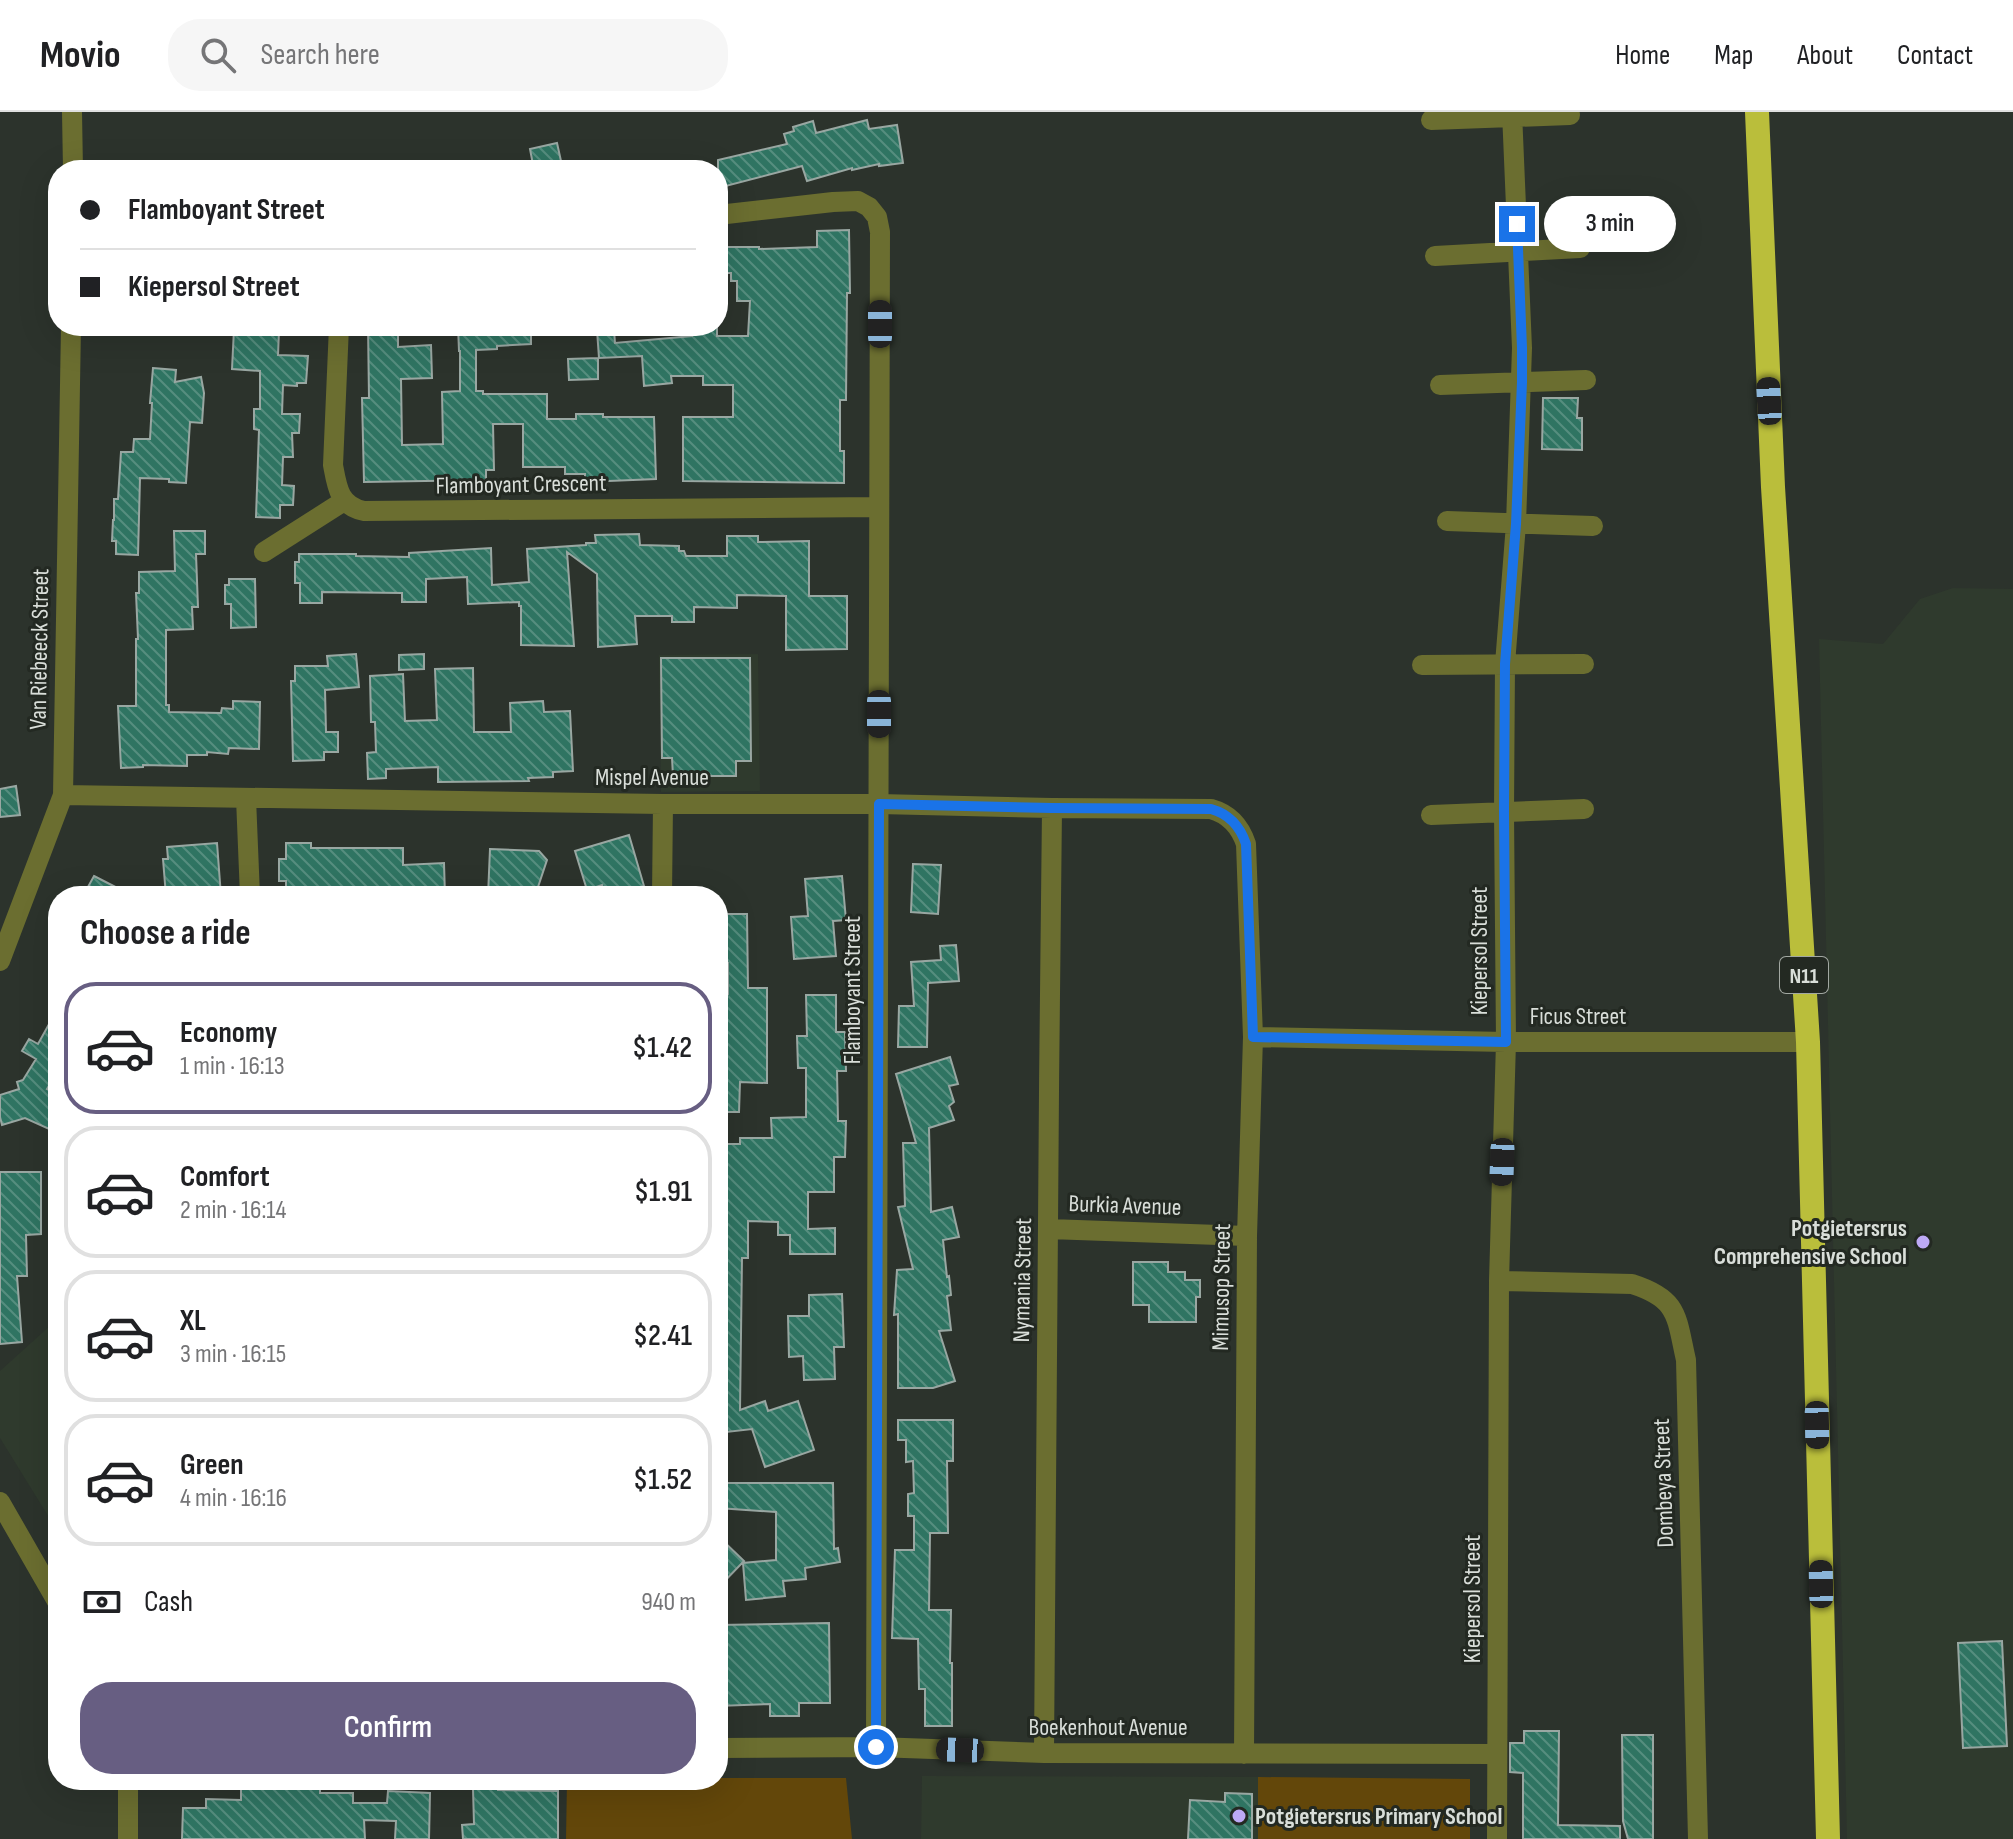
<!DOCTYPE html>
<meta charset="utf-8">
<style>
:root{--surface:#fff;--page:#f6f6f6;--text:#202124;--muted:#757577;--line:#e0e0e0;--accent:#675e82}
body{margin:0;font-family:"Sofia Sans Condensed",sans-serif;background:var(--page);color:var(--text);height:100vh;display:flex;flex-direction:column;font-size:30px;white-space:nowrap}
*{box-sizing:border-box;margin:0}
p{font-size:26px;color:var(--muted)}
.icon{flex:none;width:44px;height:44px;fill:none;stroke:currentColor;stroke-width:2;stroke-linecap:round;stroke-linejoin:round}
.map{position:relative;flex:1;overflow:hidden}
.sheet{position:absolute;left:48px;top:774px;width:680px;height:904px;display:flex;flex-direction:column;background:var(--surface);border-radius:32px;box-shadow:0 8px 32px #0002}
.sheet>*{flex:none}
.banner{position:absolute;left:48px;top:48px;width:680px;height:176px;border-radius:32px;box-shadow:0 8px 32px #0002;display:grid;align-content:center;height:176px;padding:0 32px;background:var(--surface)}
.end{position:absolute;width:36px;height:36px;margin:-18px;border:10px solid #1a73e8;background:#fff;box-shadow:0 0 0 4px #fff}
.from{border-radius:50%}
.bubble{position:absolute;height:56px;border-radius:28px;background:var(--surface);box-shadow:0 8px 32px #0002;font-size:26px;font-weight:600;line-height:56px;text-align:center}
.car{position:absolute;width:24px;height:48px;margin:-24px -12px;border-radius:10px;box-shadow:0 0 6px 2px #0007;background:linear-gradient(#222 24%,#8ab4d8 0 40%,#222 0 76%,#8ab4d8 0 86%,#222 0)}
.banner b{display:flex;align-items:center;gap:28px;height:76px;font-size:30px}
.banner b+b{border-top:2px solid var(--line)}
.banner i{width:20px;height:20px;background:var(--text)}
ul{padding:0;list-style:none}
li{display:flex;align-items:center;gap:24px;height:132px;margin:0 16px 12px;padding:0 16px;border:4px solid var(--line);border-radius:32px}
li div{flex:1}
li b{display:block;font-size:30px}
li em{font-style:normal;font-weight:600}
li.selected{border-color:var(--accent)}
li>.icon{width:72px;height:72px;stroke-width:1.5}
h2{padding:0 32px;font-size:36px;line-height:96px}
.pay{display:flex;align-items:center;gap:20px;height:88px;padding:0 32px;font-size:30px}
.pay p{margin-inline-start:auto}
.action{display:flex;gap:16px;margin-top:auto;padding:16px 32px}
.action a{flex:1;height:92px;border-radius:32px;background:var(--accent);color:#fff;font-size:32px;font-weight:600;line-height:92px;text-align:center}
header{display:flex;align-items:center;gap:48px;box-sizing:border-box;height:112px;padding:0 40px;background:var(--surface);border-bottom:2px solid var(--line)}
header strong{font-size:38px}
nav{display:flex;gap:44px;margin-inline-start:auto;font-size:28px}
.search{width:560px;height:72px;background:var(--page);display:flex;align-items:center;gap:20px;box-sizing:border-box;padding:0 28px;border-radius:32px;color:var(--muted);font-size:30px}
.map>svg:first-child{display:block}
</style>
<header>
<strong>Movio</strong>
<div class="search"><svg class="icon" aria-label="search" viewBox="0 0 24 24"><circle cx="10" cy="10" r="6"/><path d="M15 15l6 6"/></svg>Search here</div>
<nav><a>Home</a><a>Map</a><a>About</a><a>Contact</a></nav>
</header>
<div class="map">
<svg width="2013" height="1727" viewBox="0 0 2013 1727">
<defs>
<pattern id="building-back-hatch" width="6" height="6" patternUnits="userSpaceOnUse" patternTransform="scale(2)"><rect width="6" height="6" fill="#2f7462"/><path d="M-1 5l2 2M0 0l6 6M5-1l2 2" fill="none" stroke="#568e7f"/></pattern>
</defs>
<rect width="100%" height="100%" fill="#2c332c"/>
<!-- built -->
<path fill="#2f3a2d" d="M1953,476L2013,477V1727H1847L1819,527L1883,532L1920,487Z
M758,542L760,679L661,680L659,543Z
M58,1199V1420L0,1326V1259L52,1212Z
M922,1664L1258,1665V1727H921Z"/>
<!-- garden -->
<path fill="#63470a" d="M1258,1665L1470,1667V1727H1258Z
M718,1666H846L852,1727H566L567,1668H718Z"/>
<!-- building -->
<path fill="url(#building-back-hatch)" stroke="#99a7a2" stroke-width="2" d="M867,8L869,17L897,13L903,51L879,54V52L852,58V56L807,69L802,54L718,76V48L787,32L784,22L794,19L793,15L813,9L816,21Z
M557,31L563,58H534L530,37Z
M849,118L850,181H847L846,288H840V339H844V371L683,369V305H733V273H703V264H671L672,271L644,274L642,244L599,246L597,218H614L615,231L692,224V216H717V224H748L750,189H737V169H731V161H726V154H721V135H759V137L817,135V119Z
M368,214H398V235L431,233L432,266L401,267L402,333L443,332L442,280L460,279V239H459L458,214H531V232L497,234V237L476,238V279H483V282H547V307H576V302H603V305H654L656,367L585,370V362H565V355H523V312H493L494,358H486V368L364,370L362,286H369Z
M234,217L279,219L278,243L308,244L306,271H297V274L283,273L282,302H300L299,321H292L293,345H283L282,373L294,374L293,393H280V406L256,405L259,318L254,317V297H260V259L232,257Z
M598,246V267L569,268L568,247Z
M153,256L176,258L175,270L201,265L204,281L202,311L190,310L186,371L169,370V367L140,366L138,443L116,442V429H112L113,408H114V387H118L121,340H133L134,327H150L152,291H150Z
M1543,286H1578L1577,306H1582V338L1542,337Z
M174,419H205V442H196L198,495H192L193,517L166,518V593H169V600L221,601L222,596L233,597V589L260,590L259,637L229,636L228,642L207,640V643H187V654L143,653V655L121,656L118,594H136V527H138L136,481H139V460L175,459Z
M639,422L640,433L679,434V439H684L686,444H727V424H758V430L809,429V484H847V537L786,538V484L737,483V496L694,495V510H672V504H635L637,532L598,535L597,462L567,440L574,534L521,533V494H519V490L468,492L467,465L426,467V490H402V481L322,480V491H300V471H295V450H299V442H356V444L409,445V441L491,436L492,473L529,470L527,437L586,433V431H596L595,423Z
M229,467H255L256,515L231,516V492H225V473H229Z
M356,542L359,575L325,578L326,620H338V640H324V648L293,649L291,569H295V554H328L327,544Z
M424,542V557L399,558V543Z
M661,546H750L751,649H736V664H673L672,646H662Z
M473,556L474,620H511L510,591L543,589L544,600L570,599L573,659L553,660V665L528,666L529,669L438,670V655L386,657V666L368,667L367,641L376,640L375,610H371L370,564L403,562L405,609L437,608L435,557Z
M16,674L20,703L0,705V677Z
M629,723L644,774L612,784H605L602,773L587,778L575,739Z
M217,731L221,784H166L163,747H168L167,735Z
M286,731H311V736H403V753L444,751L445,784H286V769H279V747H286Z
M490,737L539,739L547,748L535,784H488Z
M913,752L941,753L938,802L911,800Z
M94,764L133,784H83Z
M842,764L846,808L833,809L836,844L794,847L791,805L808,804L805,767Z
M727,802H747L748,876H767V971L740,970L739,1000H718V881L728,882V851H718V820H727Z
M956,833L959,869L928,871L927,935H898L899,894H914L911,850L941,848L940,834Z
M806,883H836V920H845L846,959H837L838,1009H846L845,1045H834V1080H808V1117L835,1116V1142H790V1123H778V1110L748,1109V1146H742L740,1298L765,1289L768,1299L798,1289L814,1338L765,1355L752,1317L718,1321V1157H723V1127H720V1114H718V1043H724V1032H740V1026H772L771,1006L806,1005V956H798L797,924H807Z
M58,896V958L47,977L58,982V1021L25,1006L2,1013L0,1005V983L19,977L17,970L23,968L36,947L22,939L29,927L38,932Z
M950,945L958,972L949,974L954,990L949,994L954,1008L929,1016L931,1100L952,1095L959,1125L943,1128L947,1165L949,1164L951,1183L947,1184L951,1218L939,1219L955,1269L933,1276H898V1202L894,1203L897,1158L913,1157L898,1095L905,1094L903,1031H916L896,962Z
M0,1060H41V1122L26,1123L27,1164H17L22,1230L0,1232Z
M1133,1150H1168V1160H1185V1168H1200V1185H1196V1210H1149V1193H1133Z
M842,1182L844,1235H834L835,1267L804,1268L803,1244L789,1245L788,1204H809V1183Z
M898,1308H953V1349H947L948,1421H930L929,1498H951L950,1551H952V1614H925V1577H919L918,1527L892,1526L895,1438H914V1404H908V1382L914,1381L913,1349L906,1350V1328H898Z
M718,1371H833L834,1437L838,1436L840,1450L805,1456L806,1467L783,1469L785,1484L746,1488L743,1451L776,1448V1400L718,1396Z
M718,1424L744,1449L718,1476Z
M829,1511L830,1591H799V1604H770V1592L718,1594V1513Z
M2002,1529L2007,1634L1963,1636L1958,1531Z
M1524,1619H1559L1558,1713L1620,1714V1727H1523V1661L1510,1660V1631H1524Z
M1622,1623H1653V1727H1628L1623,1709Z
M241,1671H260V1673H295V1675L320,1677V1681H353V1691H387L388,1679L430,1681L429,1727H395L396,1709L364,1708L365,1727H182L183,1696H206V1687L241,1688Z
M498,1676V1678L558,1679V1727H463L462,1713L474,1712L473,1677Z
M1225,1681L1252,1682V1727H1188L1190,1688L1225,1690Z"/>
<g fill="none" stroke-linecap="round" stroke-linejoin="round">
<!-- minor -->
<path stroke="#6b6e30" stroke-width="20" d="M72,0L73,58
M1431,8L1570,3
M718,103L833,90L858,89L869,95L877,105L880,120L876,1635
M1435,144L1580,136
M339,214L333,353C337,375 339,394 364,399L879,395
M1440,273L1586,268
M1447,409L1593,414
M264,440L344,389
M1422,553L1584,552
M63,683L663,692H879L1052,696L1211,697C1229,702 1240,714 1246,732L1253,925L1247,1124L1244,1642
M246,686L250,784
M1431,703L1584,697
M662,784L663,692
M0,849L63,683L71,214
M1253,925L1506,930H1808
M1049,1117L1247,1124
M1499,1169L1632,1172C1679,1187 1676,1204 1686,1248L1698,1727
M0,1390L58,1491
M718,1636L876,1635L1044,1641L1497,1642
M1044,1641C1044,1326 1049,1011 1052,696
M128,1727V1668
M1497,1727L1499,1169L1506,930L1504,700L1505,552L1516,412L1522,236L1512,0"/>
<!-- highway -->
<path stroke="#babe3b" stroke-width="24" d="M1757,0L1773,375L1808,930L1828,1727"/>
</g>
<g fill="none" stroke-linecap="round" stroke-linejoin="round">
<!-- route -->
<path stroke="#1a73e8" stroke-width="10" d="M876,1635L879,692L1052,696L1211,697C1229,702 1240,714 1246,732L1253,925L1506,930L1504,700L1505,552L1516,412L1522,270V236L1517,112"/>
</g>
<!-- markers -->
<g fill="#bda9f5" stroke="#232922" stroke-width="3">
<circle cx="1923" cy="1130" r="8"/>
<circle cx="1239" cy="1704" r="8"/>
</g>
<g text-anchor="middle" stroke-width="6" stroke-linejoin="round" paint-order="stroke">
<!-- shield labels -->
<rect fill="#232922" stroke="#a2a8a2" stroke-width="2" x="1780" y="845" width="48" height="36" rx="6"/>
<g font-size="22" font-weight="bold" fill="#d9ded9">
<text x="1804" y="871">N11</text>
</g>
<!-- street labels -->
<g font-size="24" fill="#d9ded9" stroke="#232922">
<text transform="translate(521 372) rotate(-1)" y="8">Flamboyant Crescent</text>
<text transform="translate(39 537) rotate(-89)" y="8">Van Riebeeck Street</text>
<text x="652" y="673">Mispel Avenue</text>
<text transform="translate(1479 839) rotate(-90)" y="8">Kiepersol Street</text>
<text transform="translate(852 878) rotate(-90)" y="8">Flamboyant Street</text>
<text x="1578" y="912">Ficus Street</text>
<text transform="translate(1125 1093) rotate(2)" y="8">Burkia Avenue</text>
<text transform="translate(1022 1168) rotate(-89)" y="8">Nymania Street</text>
<text transform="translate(1221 1175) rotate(-89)" y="8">Mimusop Street</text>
<text transform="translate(1663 1371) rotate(-92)" y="8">Dombeya Street</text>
<text transform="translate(1472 1487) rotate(-90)" y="8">Kiepersol Street</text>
<text x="1108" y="1623">Boekenhout Avenue</text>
</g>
<!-- poi labels -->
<g font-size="24" font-weight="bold" fill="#d9ded9" stroke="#232922" text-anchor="end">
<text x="1907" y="1124">Potgietersrus<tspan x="1907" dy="28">Comprehensive School</tspan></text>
<text x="1255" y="1712" text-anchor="start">Potgietersrus Primary School</text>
</g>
</g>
</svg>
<i class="end from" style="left:876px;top:1635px"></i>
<i class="end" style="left:1517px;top:112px"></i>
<div class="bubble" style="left:1544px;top:84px;width:132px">3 min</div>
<i class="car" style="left:880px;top:212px;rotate:0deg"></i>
<i class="car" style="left:1769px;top:289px;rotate:357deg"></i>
<i class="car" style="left:879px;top:602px;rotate:180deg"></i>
<i class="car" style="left:1502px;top:1050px;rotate:182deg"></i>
<i class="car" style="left:1817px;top:1313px;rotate:179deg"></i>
<i class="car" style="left:1821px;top:1472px;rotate:359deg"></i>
<i class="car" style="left:960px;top:1638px;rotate:272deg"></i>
<div class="banner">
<b><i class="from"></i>Flamboyant Street</b>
<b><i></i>Kiepersol Street</b>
</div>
<section class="sheet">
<h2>Choose a ride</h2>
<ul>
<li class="selected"><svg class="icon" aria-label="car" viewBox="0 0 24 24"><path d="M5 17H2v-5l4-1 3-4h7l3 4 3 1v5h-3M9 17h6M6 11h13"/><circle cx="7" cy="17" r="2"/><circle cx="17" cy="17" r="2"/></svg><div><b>Economy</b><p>1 min · 16:13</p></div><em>$1.42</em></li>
<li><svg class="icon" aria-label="car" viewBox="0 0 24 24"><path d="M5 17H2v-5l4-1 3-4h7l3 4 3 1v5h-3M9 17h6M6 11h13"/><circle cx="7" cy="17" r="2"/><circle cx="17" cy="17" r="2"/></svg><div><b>Comfort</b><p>2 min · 16:14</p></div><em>$1.91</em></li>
<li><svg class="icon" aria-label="car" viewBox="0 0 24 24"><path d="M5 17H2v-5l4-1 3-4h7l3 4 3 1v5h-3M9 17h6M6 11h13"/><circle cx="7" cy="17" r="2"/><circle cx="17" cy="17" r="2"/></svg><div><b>XL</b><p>3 min · 16:15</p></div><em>$2.41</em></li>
<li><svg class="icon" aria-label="car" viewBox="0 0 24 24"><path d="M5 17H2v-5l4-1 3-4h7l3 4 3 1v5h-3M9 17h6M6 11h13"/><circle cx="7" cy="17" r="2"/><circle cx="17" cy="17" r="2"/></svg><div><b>Green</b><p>4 min · 16:16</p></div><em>$1.52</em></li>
</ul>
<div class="pay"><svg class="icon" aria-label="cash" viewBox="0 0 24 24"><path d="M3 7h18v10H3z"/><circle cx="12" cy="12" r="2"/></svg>Cash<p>940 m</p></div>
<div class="action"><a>Confirm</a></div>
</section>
</div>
